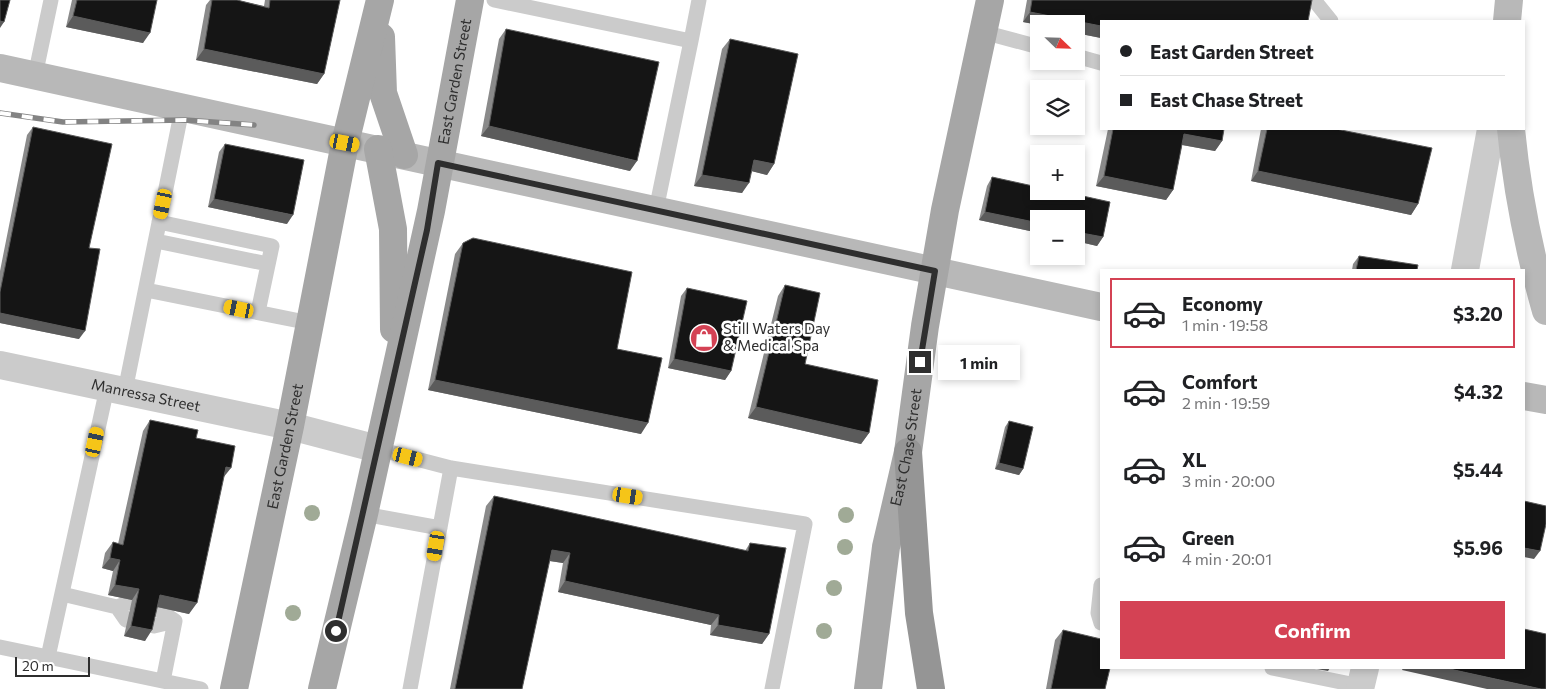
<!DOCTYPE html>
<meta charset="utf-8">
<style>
:root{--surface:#fff;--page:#f2f2f2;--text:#202124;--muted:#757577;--line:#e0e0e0;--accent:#d44254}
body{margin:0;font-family:Commissioner,sans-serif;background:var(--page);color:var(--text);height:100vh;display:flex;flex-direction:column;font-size:19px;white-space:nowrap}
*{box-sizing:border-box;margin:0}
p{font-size:16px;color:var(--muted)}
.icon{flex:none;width:28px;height:28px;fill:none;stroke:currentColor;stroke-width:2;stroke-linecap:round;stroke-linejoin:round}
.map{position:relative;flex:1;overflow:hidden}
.details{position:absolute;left:1100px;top:269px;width:425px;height:400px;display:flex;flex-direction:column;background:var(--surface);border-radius:0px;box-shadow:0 2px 8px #0003}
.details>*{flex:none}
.hud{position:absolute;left:1100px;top:20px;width:425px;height:110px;border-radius:0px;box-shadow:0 2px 8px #0003;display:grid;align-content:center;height:110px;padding:0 20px;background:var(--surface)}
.needle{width:32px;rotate:113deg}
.buttons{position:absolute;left:1030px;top:15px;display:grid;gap:10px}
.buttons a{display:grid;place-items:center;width:55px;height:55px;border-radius:0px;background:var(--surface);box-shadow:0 2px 8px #0003;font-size:25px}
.scale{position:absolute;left:15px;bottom:12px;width:75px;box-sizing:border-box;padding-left:5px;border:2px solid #2e2e2e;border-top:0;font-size:14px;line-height:18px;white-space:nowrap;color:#2e2e2e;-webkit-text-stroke:4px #fff;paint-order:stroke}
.end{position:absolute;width:22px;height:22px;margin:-11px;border:6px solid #2e2e2e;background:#fff;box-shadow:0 0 0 2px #fff}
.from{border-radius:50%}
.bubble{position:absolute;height:35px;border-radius:0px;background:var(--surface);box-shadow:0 2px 8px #0003;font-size:16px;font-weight:700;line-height:35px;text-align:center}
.car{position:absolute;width:15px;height:30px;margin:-15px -8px;border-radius:6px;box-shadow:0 0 4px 1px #0007;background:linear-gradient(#f5c518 24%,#345 0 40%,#f5c518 0 76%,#345 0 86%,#f5c518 0)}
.hud b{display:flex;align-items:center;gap:18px;height:48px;font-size:19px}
.hud b+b{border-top:1px solid var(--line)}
.hud i{width:12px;height:12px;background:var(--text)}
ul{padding:9px 0 0;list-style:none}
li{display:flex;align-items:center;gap:15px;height:70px;margin:0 10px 8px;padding:0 10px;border:2px solid transparent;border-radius:0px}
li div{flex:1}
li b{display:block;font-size:19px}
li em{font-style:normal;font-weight:700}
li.on{border-color:var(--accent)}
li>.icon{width:45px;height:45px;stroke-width:1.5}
.button{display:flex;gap:10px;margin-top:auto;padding:10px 20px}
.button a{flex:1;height:58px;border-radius:0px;background:var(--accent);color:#fff;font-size:20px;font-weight:700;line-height:58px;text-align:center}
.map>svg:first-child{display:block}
</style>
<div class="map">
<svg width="1546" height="689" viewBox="0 0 1546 689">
<rect width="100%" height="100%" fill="#fff"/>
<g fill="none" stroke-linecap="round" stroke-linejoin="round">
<!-- lane -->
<path stroke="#cbcbcb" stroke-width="15" d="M494,0L691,41L656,210
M1314,0L1331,21
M983,32L1039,47
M691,41L699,0
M1076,56L1101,63
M35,76L51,0
M159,222L272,246L258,312
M156,241L268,264
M146,290L310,323
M107,388L48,657L201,689
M125,391L182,109
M378,449L451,468L805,524L772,689
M364,514L440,528
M1101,585L1098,613L1101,623
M62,594L117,607L130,602
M117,607L126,620
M156,608L175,621
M154,626L175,621
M0,647L48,657
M1272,668L1361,686
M163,681L175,621
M410,689L451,468"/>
<!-- street -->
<g stroke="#cbcbcb" stroke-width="28">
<path d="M1465,270L1491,129"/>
<path id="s1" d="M0,365L290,426L378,449"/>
<path d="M1360,689L1365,668"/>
</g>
<!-- secondary -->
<path stroke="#b8b8b8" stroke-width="28" d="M1507,21L1509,0
M0,68L1101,307
M1511,129C1517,191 1529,251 1546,311
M1524,396L1546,400"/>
<!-- primary -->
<g stroke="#a6a6a6" stroke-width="28">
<path d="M381,37L383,93L404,155"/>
<path d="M378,149L393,229L394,329"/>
<path id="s2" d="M234,689L290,426L345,143L380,0"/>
<path id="s3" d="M322,689L364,514L431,211L470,0"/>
<path id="s4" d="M868,689L886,547L908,452L925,326L945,210L990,0"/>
</g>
<!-- highway -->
<path stroke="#959595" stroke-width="28" d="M908,452L919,613L931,689"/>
<defs>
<path id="rail" d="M0,113L63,122L185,120L254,125"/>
</defs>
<!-- rail casing -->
<use href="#rail" stroke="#838383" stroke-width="5.5"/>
<!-- rail -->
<use href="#rail" stroke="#fff" stroke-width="4" stroke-dasharray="11" stroke-linecap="butt"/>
</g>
<!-- trees -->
<g fill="#a0aa96">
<circle cx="312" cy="513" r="8"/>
<circle cx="846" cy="515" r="8"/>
<circle cx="845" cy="547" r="8"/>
<circle cx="834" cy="588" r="8"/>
<circle cx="293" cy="613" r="8"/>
<circle cx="824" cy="631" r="8"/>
</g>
<!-- wall -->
<path fill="#8a8a8a" d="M72,0H157L143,43L66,27Z
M210,0H237L264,6L265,0H340L324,74L317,84L196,60L206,5Z
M1027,0H1312L1101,38L1076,33V24H1039V25L1023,22Z
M506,29L630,171L481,136L499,39Z
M730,39L774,164L767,175L752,171L742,193L694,186L722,49Z
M33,127L79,339L0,323V271L27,135Z
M1108,129H1224L1222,141L1215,151L1182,145L1173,190L1166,200L1096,186Z
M1261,129H1336L1418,204L1411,215L1251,181Z
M225,144L287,224L208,207L219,152Z
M1039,173V191H1060L1110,202L1103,237L1097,246L1076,241V219H1039V233L979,220L987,186L992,177L1032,186Z
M463,243L617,349L641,434L428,390L455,254Z
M1359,256L1417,270H1352L1353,264Z
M785,285L805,364L869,433L861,444L748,418L778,296Z
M687,288L731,371L725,380L668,368L681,296Z
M150,420L196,438L223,478L189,614L157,607L145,641L124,636L132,600L108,595L113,571L102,568L105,553L113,542L118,544L143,431Z
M1009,421L1023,469L1019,475L995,469L1005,427Z
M494,496L745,551L750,543L769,634L762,644L710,635L711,625L558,592L563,563L549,561L522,689H450L486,506Z
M1063,630L1105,689H1046L1055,640Z"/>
<!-- shaded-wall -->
<path fill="#5b5b5b" d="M1030,12L1101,26V38L1076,33V24H1039V25L1023,22Z
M73,16L150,33L143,43L66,27Z
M0,21L4,22L0,28Z
M204,49L324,74L317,84L196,60Z
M489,126L637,161L630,171L481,136Z
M1184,134L1222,141L1215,151L1177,144Z
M754,160L774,164L767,175L747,170Z
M1258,171L1418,204L1411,215L1251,181Z
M702,175L749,183L742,193L694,186Z
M1104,176L1173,190L1166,200L1096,186Z
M214,199L293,215L287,224L208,207Z
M985,212L1039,223V233L979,220Z
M1076,232L1103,237L1097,246L1076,241Z
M0,313L85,331L79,339L0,323Z
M674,359L731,371L725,380L668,368Z
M435,380L648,423L641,434L428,390Z
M756,407L869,433L861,444L748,418Z
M999,463L1023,469L1019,475L995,469Z
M226,467L231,468L223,478Z
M1524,548L1540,551L1534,559L1524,557Z
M552,550L570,553L563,563L544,560Z
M110,558L120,560L113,571L102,568Z
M565,581L719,615L711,625L558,592Z
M115,585L139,589L132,600L108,595Z
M160,595L197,603L189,614L153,606Z
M718,625L769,634L762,644L710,635Z
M131,626L152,630L145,641L124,636Z
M1311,668H1330L1328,671Z
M1403,668H1445L1541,689H1487L1402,670Z"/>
<!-- building -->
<path fill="#151515" stroke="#5b5b5b" d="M0,0H10L4,22L0,21Z
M77,0H157L150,33L73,16Z
M212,0H237L269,8L270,0H340L324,74L204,49Z
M1032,0H1312L1308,21H1101V26L1030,12Z
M506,29L659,62L637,161L489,126Z
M730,39L798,54L774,164L754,160L749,183L702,175Z
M33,127L112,144L89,248L100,249L85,331L0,313V292Z
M1113,129H1224L1222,141L1184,134L1173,190L1104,176Z
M1267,129H1336L1432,148L1418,204L1258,171Z
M225,144L304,160L293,215L214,199Z
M1039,175V191H1060L1110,202L1103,237L1076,232V219H1039V223L985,212L992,177L1033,186Z
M473,238L632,272L617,349L662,358L648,423L435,380L463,243Z
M1359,256L1418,265L1417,270H1356Z
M785,285L820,293L805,364L878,380L869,433L756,407Z
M687,288L747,301L731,371L674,359Z
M150,420L198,430L196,438L235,446L231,468L226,467L197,603L160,595L152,630L131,626L139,589L115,585L120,560L110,558L113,542L123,545Z
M1009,421L1033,427L1023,469L999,463Z
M494,496L748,551L750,543L786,548L769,634L718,625L719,615L565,581L570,553L552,550L522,689H455Z
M1524,501L1546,506V524L1540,551L1524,548Z
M1524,629L1546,634V689H1541L1445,668H1524Z
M1063,630L1101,639V668H1110L1105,689H1051Z"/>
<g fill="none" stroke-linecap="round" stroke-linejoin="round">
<!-- route -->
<path stroke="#2e2e2e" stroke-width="6" d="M336,631L427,230L438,163L935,271L920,362"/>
</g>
<!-- icons -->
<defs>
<symbol id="shop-disc" viewBox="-11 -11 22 22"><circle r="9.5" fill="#d44254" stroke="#fff"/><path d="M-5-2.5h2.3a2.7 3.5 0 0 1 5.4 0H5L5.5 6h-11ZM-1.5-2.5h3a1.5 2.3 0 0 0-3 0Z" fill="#fff"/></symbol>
</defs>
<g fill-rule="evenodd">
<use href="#shop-disc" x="688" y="322" width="32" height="32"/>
</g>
<g text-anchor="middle" stroke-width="5" stroke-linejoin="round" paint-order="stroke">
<!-- street labels -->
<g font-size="15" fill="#2e2e2e" stroke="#fff">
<text dy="5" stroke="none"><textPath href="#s3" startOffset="622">East Garden Street</textPath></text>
<text dy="5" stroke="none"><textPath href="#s1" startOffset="149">Manressa Street</textPath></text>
<text dy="5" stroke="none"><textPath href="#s2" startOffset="248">East Garden Street</textPath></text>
<text dy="5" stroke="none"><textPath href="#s4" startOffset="245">East Chase Street</textPath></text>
</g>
<!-- poi labels -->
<g font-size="15" fill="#2e2e2e" stroke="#fff" text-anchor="start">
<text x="723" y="334">Still Waters Day<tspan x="723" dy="17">&amp; Medical Spa</tspan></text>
</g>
</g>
</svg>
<div class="buttons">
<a><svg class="needle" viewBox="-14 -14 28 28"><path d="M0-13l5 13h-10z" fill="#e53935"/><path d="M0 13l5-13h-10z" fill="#757577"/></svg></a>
<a><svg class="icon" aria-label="layers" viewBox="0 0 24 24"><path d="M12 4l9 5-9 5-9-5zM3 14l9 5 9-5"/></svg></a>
<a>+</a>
<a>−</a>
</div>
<div class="scale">20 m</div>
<i class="end from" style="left:336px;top:631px"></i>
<i class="end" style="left:920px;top:362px"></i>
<div class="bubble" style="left:938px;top:345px;width:82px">1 min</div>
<i class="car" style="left:345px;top:143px;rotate:101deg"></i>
<i class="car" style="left:163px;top:204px;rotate:192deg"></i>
<i class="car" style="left:239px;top:309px;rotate:282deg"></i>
<i class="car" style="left:95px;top:442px;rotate:12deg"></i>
<i class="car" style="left:408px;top:457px;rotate:104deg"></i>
<i class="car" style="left:628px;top:496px;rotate:99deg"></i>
<i class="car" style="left:436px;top:546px;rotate:190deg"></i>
<div class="hud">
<b><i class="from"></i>East Garden Street</b>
<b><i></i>East Chase Street</b>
</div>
<section class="details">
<ul>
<li class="on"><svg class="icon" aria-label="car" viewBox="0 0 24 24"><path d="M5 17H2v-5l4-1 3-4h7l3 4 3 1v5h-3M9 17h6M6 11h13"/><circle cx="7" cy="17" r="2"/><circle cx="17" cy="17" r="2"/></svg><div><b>Economy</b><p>1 min · 19:58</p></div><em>$3.20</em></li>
<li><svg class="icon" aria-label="car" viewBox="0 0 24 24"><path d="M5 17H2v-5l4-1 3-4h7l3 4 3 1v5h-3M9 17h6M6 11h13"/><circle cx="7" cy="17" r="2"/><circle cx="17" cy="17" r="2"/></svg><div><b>Comfort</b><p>2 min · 19:59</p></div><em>$4.32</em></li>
<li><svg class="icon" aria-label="car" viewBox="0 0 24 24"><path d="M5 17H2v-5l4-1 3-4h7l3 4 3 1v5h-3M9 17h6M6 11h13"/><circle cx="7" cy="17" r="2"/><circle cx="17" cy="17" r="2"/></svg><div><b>XL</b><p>3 min · 20:00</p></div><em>$5.44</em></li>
<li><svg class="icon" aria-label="car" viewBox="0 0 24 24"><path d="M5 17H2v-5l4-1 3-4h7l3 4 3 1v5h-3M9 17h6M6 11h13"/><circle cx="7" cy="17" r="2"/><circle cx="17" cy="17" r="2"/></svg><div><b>Green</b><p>4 min · 20:01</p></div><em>$5.96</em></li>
</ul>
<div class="button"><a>Confirm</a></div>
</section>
</div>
